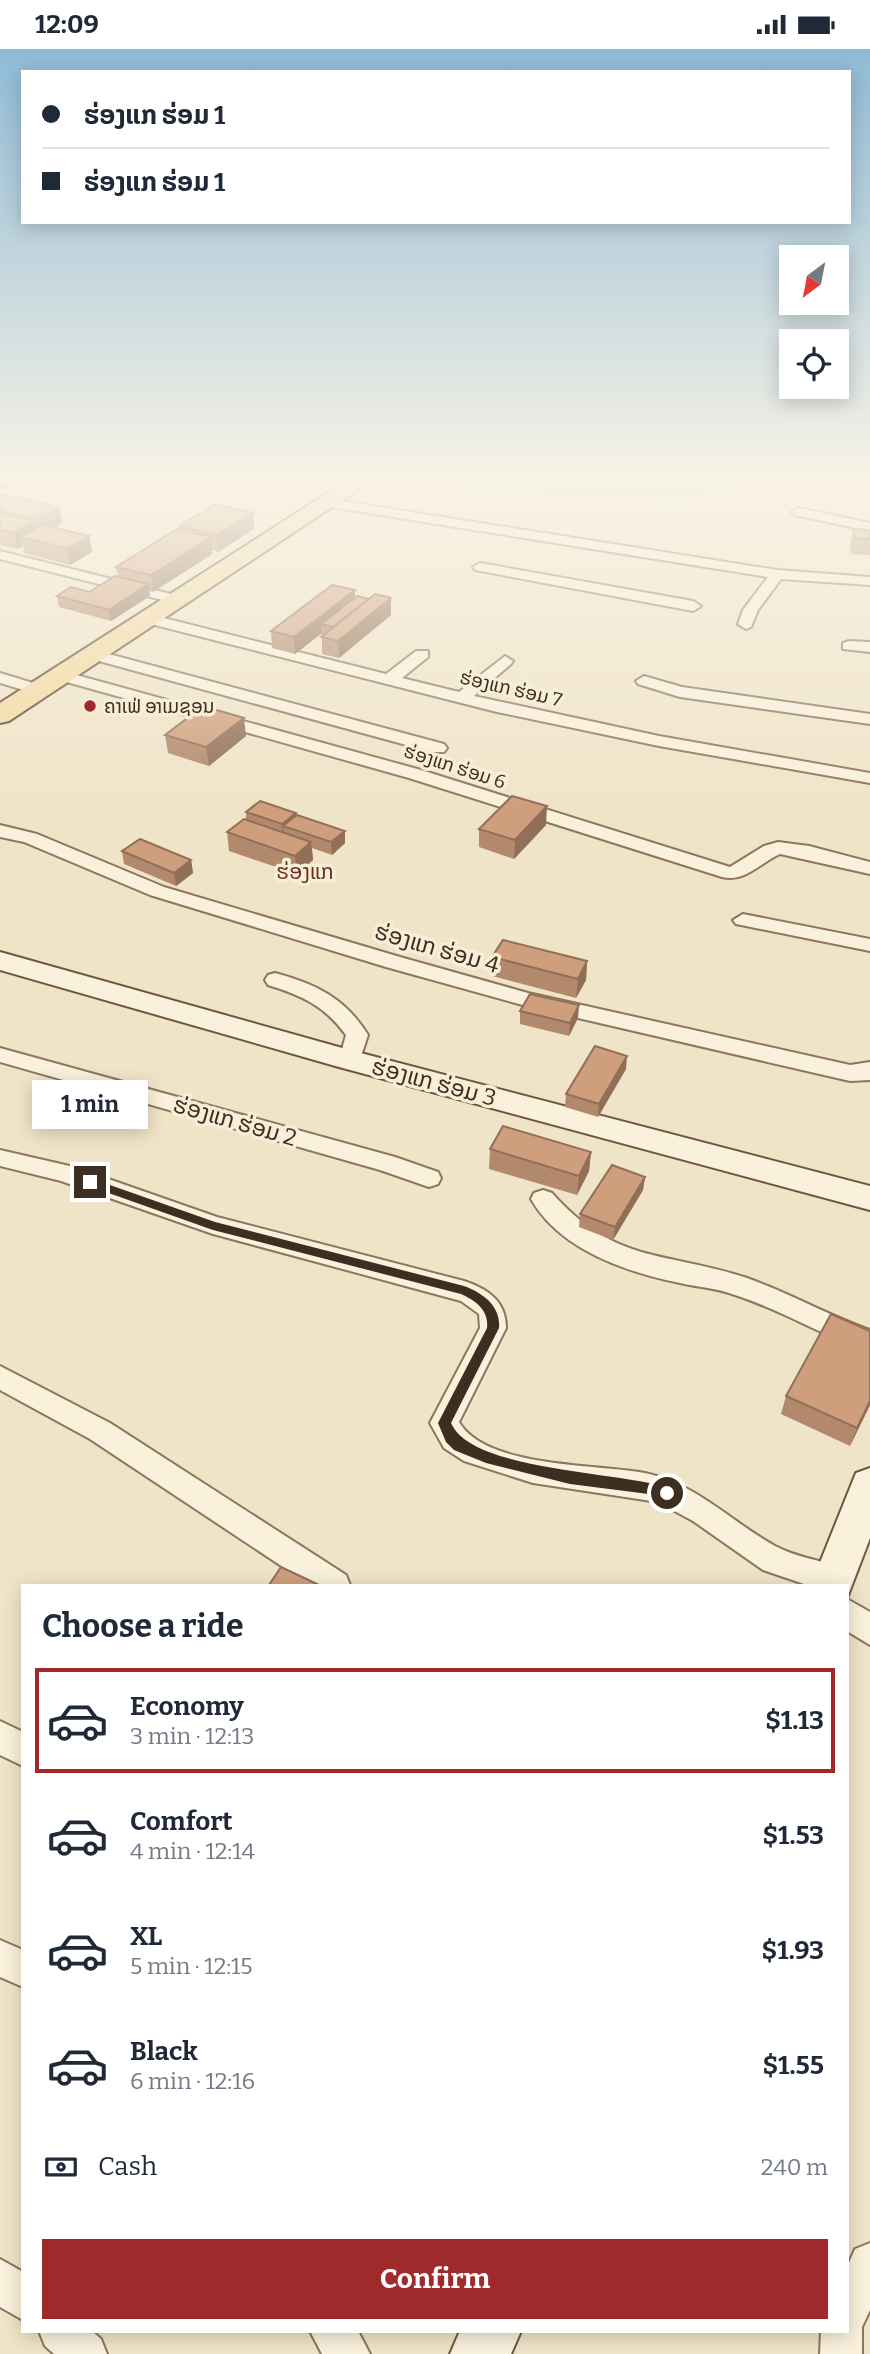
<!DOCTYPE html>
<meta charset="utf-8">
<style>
:root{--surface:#fff;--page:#f6f6f7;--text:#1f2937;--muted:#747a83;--line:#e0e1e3;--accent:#9e2a2b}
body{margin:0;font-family:Bitter,"Noto Sans Lao",serif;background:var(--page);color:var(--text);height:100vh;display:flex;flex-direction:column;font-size:26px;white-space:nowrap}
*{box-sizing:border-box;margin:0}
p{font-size:23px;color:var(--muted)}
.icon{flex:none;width:38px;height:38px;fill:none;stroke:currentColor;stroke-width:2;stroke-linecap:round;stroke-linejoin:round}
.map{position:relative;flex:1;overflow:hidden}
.sheet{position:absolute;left:21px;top:1535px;width:828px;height:749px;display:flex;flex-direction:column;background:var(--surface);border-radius:0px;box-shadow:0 4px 18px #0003}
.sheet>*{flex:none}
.hud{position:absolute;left:21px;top:21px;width:830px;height:154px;border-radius:0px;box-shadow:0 4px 18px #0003;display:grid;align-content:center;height:154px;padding:0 21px;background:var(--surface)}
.needle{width:46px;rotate:212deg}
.fabs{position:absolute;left:779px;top:196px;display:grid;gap:14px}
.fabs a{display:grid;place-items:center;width:70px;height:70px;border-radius:0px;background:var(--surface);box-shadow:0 4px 18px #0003;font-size:35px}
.end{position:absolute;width:32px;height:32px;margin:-16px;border:9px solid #3d2e20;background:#fff;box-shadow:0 0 0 4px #fff}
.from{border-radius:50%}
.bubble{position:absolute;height:49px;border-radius:0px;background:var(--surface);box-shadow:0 4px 18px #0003;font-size:23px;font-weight:700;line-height:49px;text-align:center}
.hud b{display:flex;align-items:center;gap:24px;height:66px;font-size:26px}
.hud b+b{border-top:2px solid var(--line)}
.hud i{width:18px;height:18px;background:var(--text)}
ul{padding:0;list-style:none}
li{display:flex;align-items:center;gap:21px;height:105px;margin:0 14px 10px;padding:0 7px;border:4px solid transparent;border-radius:0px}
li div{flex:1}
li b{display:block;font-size:26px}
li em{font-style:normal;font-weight:700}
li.current{border-color:var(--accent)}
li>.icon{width:63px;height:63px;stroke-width:1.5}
h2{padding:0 21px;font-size:32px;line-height:84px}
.pay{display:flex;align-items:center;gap:18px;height:77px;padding:0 21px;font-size:26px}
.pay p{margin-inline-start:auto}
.primary-button{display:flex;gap:14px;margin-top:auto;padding:14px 21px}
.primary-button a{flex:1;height:80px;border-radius:0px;background:var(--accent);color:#fff;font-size:28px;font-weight:700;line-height:80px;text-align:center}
.status{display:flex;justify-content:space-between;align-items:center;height:49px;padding:0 35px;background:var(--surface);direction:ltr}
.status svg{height:19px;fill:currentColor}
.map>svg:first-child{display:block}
</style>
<div class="status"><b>12:09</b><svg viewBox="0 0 49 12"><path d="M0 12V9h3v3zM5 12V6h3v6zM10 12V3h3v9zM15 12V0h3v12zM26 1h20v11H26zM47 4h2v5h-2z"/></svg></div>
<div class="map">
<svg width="870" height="2305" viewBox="0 0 870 2305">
<rect width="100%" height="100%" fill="#f0e4c8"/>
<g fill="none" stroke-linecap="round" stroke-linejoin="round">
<!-- canal -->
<path fill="#a9c4bc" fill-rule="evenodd" d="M451,433L684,440L727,433H758L684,448L553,445L457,437Z"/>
<defs>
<path id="street" d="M329,450L777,521L870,528V536L781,530L758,561L751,578L746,580L738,575L743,561L768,528L324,457V451Z
M799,459L870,474V482L794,466L792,463Z
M0,502L183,548L185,551L178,555L0,510Z
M480,514L693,552L701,557L693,562L475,521L473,518Z
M148,565L386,625L416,602H428V608L402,629L459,643L505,607L513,612L511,615L474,647L659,687L870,724V734L659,697L497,663L143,573V567Z
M849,592L870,593V603L843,600V594Z
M94,601L444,695L447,699L444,703H432L88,609V603Z
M62,622L421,721L730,818L764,797L778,793L809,797L870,813V825L780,805C761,813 745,834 722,828L409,729L56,630L54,627Z
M0,624L46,638L48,641L40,646L0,634Z
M644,627L682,638L870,665V675L680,648L638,635L636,632Z
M0,776L37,785L164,838L400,908L528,944L850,1016L870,1013V1031L850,1032L526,957L386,918L150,846L24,793L0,788Z
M743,865L870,890V902L736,875L733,871Z
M275,924C316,935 345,949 368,986L358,1016H342L339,1011L346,986C325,957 301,946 268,936L265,931L268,926Z
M0,999L395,1108L438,1123L441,1129L438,1135L429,1138L380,1121L0,1013Z
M0,1101L74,1118L217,1168L464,1232C488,1240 506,1252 506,1279L459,1373C486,1419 597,1415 645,1424C697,1435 730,1472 775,1497C797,1509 822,1511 846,1520L850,1530L847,1537L807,1536L763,1521L693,1472L658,1453L533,1434L464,1412L444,1399L430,1374L480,1279L479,1265L461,1252L213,1185L61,1132L0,1117Z
M543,1141L552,1144C616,1216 666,1202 747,1229C789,1244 828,1266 870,1281V1303C823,1287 780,1260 732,1245C716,1239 697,1238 680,1234C626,1223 560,1201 531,1150L534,1144Z
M0,1317L110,1374L346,1526L350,1536H310L90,1390L0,1341Z
M847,1550L870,1563V1596L847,1582Z
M0,1672L23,1683V1717L0,1706Z
M0,1891L23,1901V1938L0,1928Z
M870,2194V2261L862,2278V2305H820L821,2282H847V2218L855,2200Z
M0,2210L23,2223V2271L0,2258Z
M39,2282H92L101,2290L107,2305H54L45,2297Z
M310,2282H358L370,2305H322Z"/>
<path id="secondary" d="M0,903L353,1002L870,1137V1161L339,1018L0,921Z
M870,1419V1489L847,1549V1536H811L856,1424Z
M460,2282H521L511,2305H450Z"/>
<path id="primary" d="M345,433H370L9,672L0,674V654Z"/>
</defs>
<!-- street casing -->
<use href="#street" stroke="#8d765c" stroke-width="4"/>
<!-- secondary casing -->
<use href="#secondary" stroke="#6f573f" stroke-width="4"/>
<!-- primary casing -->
<use href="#primary" stroke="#5b4430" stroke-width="4"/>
<!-- street -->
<use href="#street" fill="#faf1dc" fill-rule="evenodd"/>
<!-- secondary -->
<use href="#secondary" fill="#faf1dc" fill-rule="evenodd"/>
<!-- primary -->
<use href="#primary" fill="#f3d9a0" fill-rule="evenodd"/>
</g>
<!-- wall -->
<path fill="#b2896c" d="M0,445L59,458L62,474L55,478L89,487L92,503L70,516L24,504L23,497L17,500L0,496Z
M253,464L254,480L218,503L212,501V505L153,543L149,542L150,547L111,572L59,558L57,547L89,543L118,528L116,518L179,481V477Z
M853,480L870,481V506L851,505L850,496Z
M355,549H391V566L339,609L322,605V584L295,605L272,599L271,582Z
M165,686L246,687L209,717L168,704Z
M246,763L296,764V766L345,782V794L332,806L312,799L313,811L297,825L229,802L227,783L246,771Z
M546,776L514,810L479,798V780Z
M122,802L191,811L193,824L176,837L124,815Z
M492,908L587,912L586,931L576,949L492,927Z
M520,962L578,969L569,987L520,975Z
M626,1020L598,1068L565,1058L566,1045Z
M490,1100L591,1103L589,1122L577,1146L489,1120Z
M645,1128L643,1141L613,1191L579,1178L580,1165Z
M786,1347L870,1356L850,1397L781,1365Z"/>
<!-- shaded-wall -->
<path fill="#916f58" d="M0,433H16L0,443Z
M59,458L62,474L41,487L38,470Z
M253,464L254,480L218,503L216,486Z
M35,472L38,488H21L23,497L17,500L14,484Z
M89,487L92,503L70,516L67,500Z
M211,488L212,505L153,543L151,526Z
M148,535L150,547L111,572L109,561Z
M355,541V558L321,575L322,584L295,605L294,588Z
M391,549V566L339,609L338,592Z
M244,669L246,687L209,717L206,698Z
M547,757L546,776L514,810L515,791Z
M296,764L297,777H283L284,787L283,788L282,775Z
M345,782V794L332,806L331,793Z
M311,793L313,811L297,825L295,807Z
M191,811L193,824L176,837L174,824Z
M587,912L586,931L576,949L578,930Z
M579,956L578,969L569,987L570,974Z
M627,1007L626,1020L598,1068L599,1055Z
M591,1103L589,1122L577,1146L579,1127Z
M645,1128L643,1141L613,1191L615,1178Z
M870,1352V1356L850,1397L857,1379Z"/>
<!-- building -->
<path fill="#cf9f7d" stroke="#916f58" stroke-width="2" d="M0,445L59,458L38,470L0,462Z
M216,455L253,464L216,486L179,477Z
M0,464L35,472L14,484L0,481Z
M43,476L89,487L67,500L21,488Z
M177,480L211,488L151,526L116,518Z
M853,480L870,481V490L855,489Z
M115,527L148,535L109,561L57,547L71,538L89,543Z
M332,536L355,541L294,588L271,582Z
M375,545L391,549L338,592L321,588Z
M357,547L369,550L333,578L321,575Z
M203,657L244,669L206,698L165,686Z
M512,747L547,757L515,791L479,780Z
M260,752L296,764L282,775L246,763Z
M297,766L345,782L331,793L283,777Z
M244,770L311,793L295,807L227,783Z
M140,790L191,811L174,824L122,802Z
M503,891L587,912L578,930L492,908Z
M530,945L579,956L570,974L520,962Z
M595,997L627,1007L599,1055L566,1045Z
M503,1077L591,1103L579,1127L490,1100Z
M612,1116L645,1128L615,1178L580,1165Z
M831,1265L870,1282V1352L857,1379L786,1347Z
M281,1518L319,1536H269Z"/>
<!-- sky -->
<linearGradient id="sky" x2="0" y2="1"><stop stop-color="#8fbad6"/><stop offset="0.57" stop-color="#f8f3e6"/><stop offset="1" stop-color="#f8f3e6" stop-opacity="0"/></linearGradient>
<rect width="870" height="756" fill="url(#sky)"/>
<!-- route -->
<path fill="#3d2e20" d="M90,1129L215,1173L464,1237C483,1244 501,1257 499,1279L451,1374C472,1423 623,1422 672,1440V1448L570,1435L486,1414L454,1401L446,1393L438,1374L487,1279C489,1261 476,1252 461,1245L213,1181L86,1136L84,1133Z"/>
<!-- markers -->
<circle fill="#9e2a2b" stroke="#f7eed8" stroke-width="2.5" cx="90" cy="657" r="7"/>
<g text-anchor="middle" stroke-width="7" stroke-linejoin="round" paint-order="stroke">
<!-- far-street labels -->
<g font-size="19" fill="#3d2e20" stroke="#f7eed8">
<text transform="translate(511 639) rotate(13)" y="7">ຮ່ອງແກ ຮ່ອມ 7</text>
<text transform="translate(455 717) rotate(18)" y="7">ຮ່ອງແກ ຮ່ອມ 6</text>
</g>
<!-- far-poi labels -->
<g font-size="19" fill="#3d2e20" stroke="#f7eed8" text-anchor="start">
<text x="104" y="664">ຄາເຟ່ ອາເມຊອນ</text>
</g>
<!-- far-quarter labels -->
<g font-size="21" fill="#6b2e1e" stroke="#f7eed8">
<text x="305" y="830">ຮ່ອງແກ</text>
</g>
<!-- street labels -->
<g font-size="23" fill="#3d2e20" stroke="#f7eed8">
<text transform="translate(437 899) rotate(16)" y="8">ຮ່ອງແກ ຮ່ອມ 4</text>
<text transform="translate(434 1033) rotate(15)" y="8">ຮ່ອງແກ ຮ່ອມ 3</text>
<text transform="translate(235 1072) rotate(16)" y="8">ຮ່ອງແກ ຮ່ອມ 2</text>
</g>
</g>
</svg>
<div class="fabs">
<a><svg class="needle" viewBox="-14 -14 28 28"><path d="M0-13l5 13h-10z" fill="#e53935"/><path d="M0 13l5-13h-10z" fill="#747a83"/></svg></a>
<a><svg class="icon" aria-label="locate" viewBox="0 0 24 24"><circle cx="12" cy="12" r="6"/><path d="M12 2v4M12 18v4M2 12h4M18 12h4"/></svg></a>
</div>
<i class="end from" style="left:667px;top:1444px"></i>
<i class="end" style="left:90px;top:1133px"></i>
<div class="bubble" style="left:32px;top:1031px;width:116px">1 min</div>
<div class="hud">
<b><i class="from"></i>ຮ່ອງແກ ຮ່ອມ 1</b>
<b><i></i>ຮ່ອງແກ ຮ່ອມ 1</b>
</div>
<section class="sheet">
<h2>Choose a ride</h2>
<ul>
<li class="current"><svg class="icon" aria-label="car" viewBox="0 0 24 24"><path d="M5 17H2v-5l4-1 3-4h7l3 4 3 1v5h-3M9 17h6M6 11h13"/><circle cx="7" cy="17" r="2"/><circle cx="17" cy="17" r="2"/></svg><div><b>Economy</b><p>3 min · 12:13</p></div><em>$1.13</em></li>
<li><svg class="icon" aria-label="car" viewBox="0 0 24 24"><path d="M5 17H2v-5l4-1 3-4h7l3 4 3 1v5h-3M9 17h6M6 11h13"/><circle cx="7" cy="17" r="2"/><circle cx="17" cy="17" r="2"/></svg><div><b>Comfort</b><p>4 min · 12:14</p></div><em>$1.53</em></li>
<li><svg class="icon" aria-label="car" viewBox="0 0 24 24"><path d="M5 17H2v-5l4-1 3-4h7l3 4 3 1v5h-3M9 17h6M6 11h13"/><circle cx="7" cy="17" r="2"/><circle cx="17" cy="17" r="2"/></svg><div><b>XL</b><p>5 min · 12:15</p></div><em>$1.93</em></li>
<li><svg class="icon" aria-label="car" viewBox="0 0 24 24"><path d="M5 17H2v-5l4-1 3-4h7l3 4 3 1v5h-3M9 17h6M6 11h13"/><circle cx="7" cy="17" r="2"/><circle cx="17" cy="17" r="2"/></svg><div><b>Black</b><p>6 min · 12:16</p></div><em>$1.55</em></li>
</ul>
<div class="pay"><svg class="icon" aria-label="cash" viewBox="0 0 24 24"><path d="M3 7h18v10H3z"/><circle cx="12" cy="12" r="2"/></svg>Cash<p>240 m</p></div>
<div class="primary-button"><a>Confirm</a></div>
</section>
</div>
